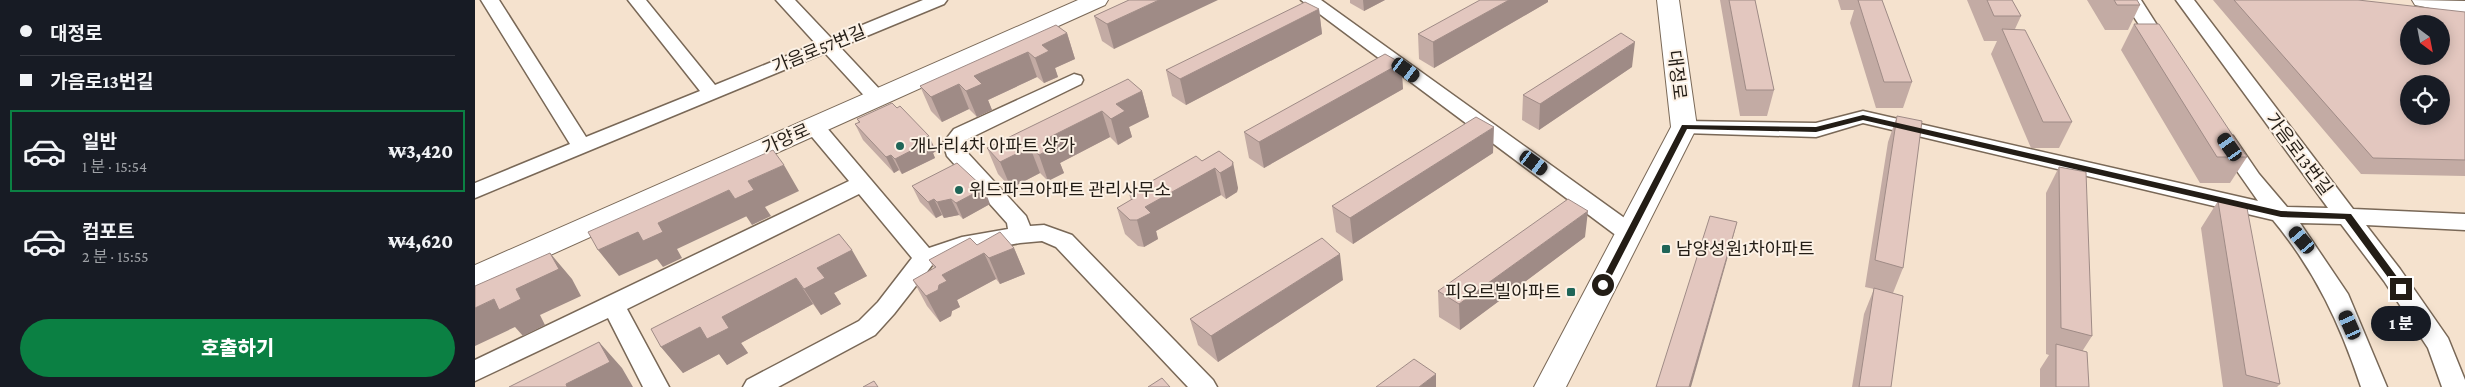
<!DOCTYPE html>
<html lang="ko">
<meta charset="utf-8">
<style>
:root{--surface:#171b24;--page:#242831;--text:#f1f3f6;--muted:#9ea1a6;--line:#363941;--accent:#0b8043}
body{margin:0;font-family:"Crimson Pro","Noto Sans KR",serif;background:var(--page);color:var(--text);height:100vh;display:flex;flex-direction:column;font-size:19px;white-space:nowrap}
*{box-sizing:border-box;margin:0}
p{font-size:16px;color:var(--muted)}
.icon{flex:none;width:28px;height:28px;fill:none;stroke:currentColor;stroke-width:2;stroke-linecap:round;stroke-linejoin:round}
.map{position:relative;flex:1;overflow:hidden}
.panel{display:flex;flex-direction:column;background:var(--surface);width:475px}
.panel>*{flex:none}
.top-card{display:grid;align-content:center;height:110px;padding:0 20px;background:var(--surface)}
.needle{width:32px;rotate:148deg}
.controls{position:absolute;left:1925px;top:15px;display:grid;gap:10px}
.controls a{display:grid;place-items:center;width:50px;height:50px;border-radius:50%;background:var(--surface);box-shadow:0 2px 12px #0003;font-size:25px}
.end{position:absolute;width:22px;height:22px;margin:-11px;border:6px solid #231d16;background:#fff;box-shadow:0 0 0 2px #fff}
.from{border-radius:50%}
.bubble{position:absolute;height:35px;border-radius:18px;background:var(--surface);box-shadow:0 2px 12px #0003;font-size:16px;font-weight:800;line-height:35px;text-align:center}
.car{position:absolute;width:15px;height:30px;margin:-15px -8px;border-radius:6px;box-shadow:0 0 4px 1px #0007;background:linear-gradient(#222 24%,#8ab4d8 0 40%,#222 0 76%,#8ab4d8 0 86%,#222 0)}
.top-card b{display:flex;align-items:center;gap:18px;height:48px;font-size:19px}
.top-card b+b{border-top:1px solid var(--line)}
.top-card i{width:12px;height:12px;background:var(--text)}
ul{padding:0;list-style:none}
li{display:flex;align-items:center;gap:15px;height:82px;margin:0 10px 8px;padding:0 10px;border:2px solid transparent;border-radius:0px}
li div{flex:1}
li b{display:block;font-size:19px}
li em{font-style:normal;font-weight:800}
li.selected{border-color:var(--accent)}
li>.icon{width:45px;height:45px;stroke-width:1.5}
.button{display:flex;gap:10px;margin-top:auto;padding:10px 20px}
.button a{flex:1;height:58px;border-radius:30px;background:var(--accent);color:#fff;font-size:20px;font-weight:800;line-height:58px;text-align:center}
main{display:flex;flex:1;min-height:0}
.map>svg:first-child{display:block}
</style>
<main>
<section class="panel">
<div class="top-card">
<b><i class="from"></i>대정로</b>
<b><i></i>가음로13번길</b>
</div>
<ul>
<li class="selected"><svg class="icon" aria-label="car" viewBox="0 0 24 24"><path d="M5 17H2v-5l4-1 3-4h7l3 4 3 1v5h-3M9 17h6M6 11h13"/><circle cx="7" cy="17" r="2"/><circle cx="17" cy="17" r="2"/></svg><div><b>일반</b><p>1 분 · 15:54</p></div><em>₩3,420</em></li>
<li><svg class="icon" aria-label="car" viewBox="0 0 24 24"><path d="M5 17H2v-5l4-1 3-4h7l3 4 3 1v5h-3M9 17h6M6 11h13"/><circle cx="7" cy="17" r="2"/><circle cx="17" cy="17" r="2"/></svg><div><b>컴포트</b><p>2 분 · 15:55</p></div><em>₩4,620</em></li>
</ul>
<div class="button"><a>호출하기</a></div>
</section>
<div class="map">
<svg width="1990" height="387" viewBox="0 0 1990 387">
<rect width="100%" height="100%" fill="#f5e2ce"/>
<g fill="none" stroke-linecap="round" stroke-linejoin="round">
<defs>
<path id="street" d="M6,0H24L111,137L225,91L153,0H171L240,85L341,44L301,0H320L356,38L448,0H472L469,4L365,47L409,94L412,98L409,102L402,104L395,102L350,53L0,198V183L95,144Z
M826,0H846L1162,227L1165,233L1162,239L1154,241L1146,239Z
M1648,0H1666L1696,47L1693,51H1681Z
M1701,0H1719L1878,209L1990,214V230L1891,225L1925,269L1973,338L1990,380V387H1967L1953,348L1909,281L1866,224L1825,223L1873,294L1912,387H1886C1865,324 1841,272 1798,220L1388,123L1341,137L1209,133L1202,132L1199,127L1202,122L1209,121L1341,123L1388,111L1783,201L1741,141L1744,136L1751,134L1758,136L1784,174L1812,207L1853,208Z
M599,74L606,76L608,80L606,84L493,139L488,144L489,149L551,216L555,226L569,225L597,235L738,380L742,387H713L581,247L567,241L545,243L489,253L458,264L419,314L400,335L303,387H268L272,380L384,321L403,302L437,258L384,194L152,309L194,387H168L133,318L0,381V360L374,181L332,131L329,126L332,121L339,120L346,121L454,248L487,237L533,229L532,223L472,156L468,143L479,129Z"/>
<path id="secondary" d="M603,0H633L630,5L0,289V265Z
M1182,0H1204L1222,127L1091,387H1059L1196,127Z
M1937,0L1990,1V15L1940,5Z"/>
</defs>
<!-- street casing -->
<use href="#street" stroke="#796857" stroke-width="3"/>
<!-- secondary casing -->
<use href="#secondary" stroke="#796857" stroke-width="2"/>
<!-- street -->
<use href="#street" fill="#fff" fill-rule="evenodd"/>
<!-- secondary -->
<use href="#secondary" fill="#fff" fill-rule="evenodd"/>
</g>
<!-- wall -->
<path fill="#c3aba4" d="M654,0L639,49L627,41L619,16Z
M875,0H910L889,11L875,3Z
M1245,0H1280L1299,90L1292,116H1265Z
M1363,0H1407L1437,82L1428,108H1401L1375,23L1379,10H1366Z
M1492,0H1537L1546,16L1540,29L1597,122L1584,148H1556L1516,54L1522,41H1509Z
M1612,0H1662L1665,5L1653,30H1630Z
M1738,0H1759L1990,12V176L1886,174Z
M1073,2L959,68L944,59L943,34Z
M844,9L847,34L711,105L697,96L691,70Z
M1659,24L1772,157L1755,183H1725L1646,50Z
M592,33L600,59L580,68L583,77L569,83L562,77L513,100L517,110L502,117L494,109L467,122L456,111L445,86Z
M926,63L928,89L789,168L774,158L769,132Z
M1157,67L1064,130L1047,120L1048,95Z
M667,91L674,117L654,127L657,137L643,145L635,137L585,163L589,173L573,181L565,173L536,188L523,174L512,148Z
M1422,116L1428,268L1418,293L1416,387H1377L1389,314L1399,289L1390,287L1413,142Z
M382,119L461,151L458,153L460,158L427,174L424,170L419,173L388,140L380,124L384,123Z
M744,151L763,188L762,192L751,199L746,195L681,231L683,239L669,247L663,246L650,234L642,208L656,200L654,194L727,161Z
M1018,153L878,244L861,232L857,206Z
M1584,167L1617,336L1608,350L1614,387H1565V369L1574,355L1571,354V193Z
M437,186L515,204L488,219L484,215L469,218L467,215L461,218L445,202Z
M1743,201L1805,384L1802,387H1748L1726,228Z
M364,234L392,276L359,293L366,304L346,315L338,304L266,343L273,353L252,365L244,354L208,373L186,347Z
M1110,237L985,330L964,317L963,291Z
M502,245L539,248L550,274L525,284L521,279L482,300L485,307L477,311L476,316L465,322L452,306L438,280L459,268L454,260Z
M868,280L743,362L723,345L715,319Z"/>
<!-- shaded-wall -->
<path fill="#9f8b86" d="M684,0H743L639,49L632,24Z
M888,0H910L889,11Z
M1034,0H1073V2L959,68L958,42Z
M844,9L847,34L711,105L705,79Z
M592,33L600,59L580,68L583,77L569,83L560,58L567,45Z
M1160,42L1157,67L1064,130L1065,104Z
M553,52L562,77L513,100L517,110L502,117L491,91L499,76Z
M926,63L928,89L789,168L784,142Z
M484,84L494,109L467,122L456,97Z
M667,91L674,117L654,127L657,137L643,145L636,119L641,104Z
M627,111L635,137L585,163L589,173L573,181L564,155L571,139Z
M1019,127L1018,153L878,244L875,218Z
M454,136L461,151L458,153L460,158L427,174L420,159L449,138Z
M555,147L565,173L536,188L525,162Z
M416,155L424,170L419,173L411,157Z
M758,162L763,188L762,192L751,199L745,173Z
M309,165L324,191L290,207L296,216L277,225L260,199L273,181Z
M740,168L746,195L681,231L683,239L669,247L662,220L670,207Z
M509,188L515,204L488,219L481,203Z
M254,190L272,216L202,249L207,258L188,267L182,259L144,276L123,250Z
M459,199L467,215L461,218L453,202Z
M476,199L484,215L469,218L462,202Z
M1113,211L1110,237L985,330L984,304Z
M1262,222L1255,249L1216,387H1214Z
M539,248L550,274L525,284L514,258Z
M377,250L392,276L359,293L366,304L346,315L329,289L342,268Z
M75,253L97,279L106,296L65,315L70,325L48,336L40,327L0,346V308L41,289Z
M509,253L521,279L482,300L485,307L477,311L476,316L465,322L451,296L464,285L467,275Z
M865,254L868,280L743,362L736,336Z
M321,278L338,304L266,343L273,353L252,365L244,354L208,373L186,347Z
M124,342L147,368L158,387H92L91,384Z
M961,374V387H944Z"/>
<!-- building -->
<path fill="#e3c7bf" stroke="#9f8b86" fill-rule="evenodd" d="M654,0H684L632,24L619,16Z
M1005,0H1034L958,42L943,34Z
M1254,0H1280L1299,90H1271Z
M1383,0H1407L1437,82H1409Z
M1512,0H1537L1546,16H1519Z
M1639,0H1662L1665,5H1642Z
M1759,0H1883L1990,12V160L1898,158ZM1934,24H1966V56H1934ZM1934,84H1966V116H1934Z
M830,2L844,9L705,79L691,70Z
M1659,24H1684L1772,157H1742Z
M581,25L592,33L567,45L574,51L560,58L553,52L499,76L507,84L491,91L484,84L456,97L445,86Z
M1527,29L1550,30L1597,122H1568Z
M1146,33L1160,42L1065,104L1048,95Z
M910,54L926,63L784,142L769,132Z
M653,79L667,91L641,104L650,111L636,119L627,111L571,139L579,147L564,155L555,147L525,162L512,148Z
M417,103L422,108L425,106L454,136L449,138L453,142L420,159L416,155L411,157L380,124L385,122L382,119Z
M1422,116L1447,121L1428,268L1400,260Z
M1001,117L1019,127L875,218L857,206Z
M298,150L309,165L273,181L279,190L260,199L254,190L183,223L188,232L168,241L163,232L123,250L113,232Z
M744,151L758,162L757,166L745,173L740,168L670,207L676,213L662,220H655L642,208L659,198L654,194L721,156L727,161Z
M482,163L509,188L481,203L476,199L462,202L459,199L453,202L437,186Z
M1584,167L1611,172L1617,336L1586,328Z
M1093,199L1113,211L984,304L963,291Z
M1743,201L1772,208L1805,384L1771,375Z
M1235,216L1262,222L1214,387H1181Z
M525,232L539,248L514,258L509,253L467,275L472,281L464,285L463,290L451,296L438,280L461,267L454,260L495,238L502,245Z
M364,234L377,250L342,268L350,278L329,289L321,278L247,317L254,328L232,339L225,327L186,347L176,329Z
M847,238L865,254L736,336L715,319Z
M75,253L84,269L41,289L46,299L24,310L19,299L0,308V286Z
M1399,288L1428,296L1416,387H1384Z
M124,342L135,362L91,384L92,387H34Z
M1581,344L1612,352L1614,387H1581Z
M939,359L961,374L944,387H901Z
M687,378L695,387H673Z
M399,381L403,387H388Z"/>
<!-- route -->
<path fill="#231d16" d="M1388,115L1806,211L1876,214L1931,289L1926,292L1923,291L1870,219L1806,217L1388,120L1341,132L1212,129L1131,287H1125L1124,285L1207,125L1341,127Z"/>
<!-- markers -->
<g fill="#1f6558" stroke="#fcf1e5" stroke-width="2">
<circle cx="425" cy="146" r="5"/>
<circle cx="484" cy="190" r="5"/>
<rect x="1186" y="244" width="10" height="10" rx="2.5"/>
<rect x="1091" y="287" width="10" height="10" rx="2.5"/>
</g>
<g text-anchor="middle" stroke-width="4" stroke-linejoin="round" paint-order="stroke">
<!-- street labels -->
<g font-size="18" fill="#231d16" stroke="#fcf1e5">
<text transform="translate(344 49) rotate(-22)" y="6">가음로57번길</text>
<text transform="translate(1202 75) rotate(83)" y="6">대정로</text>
<text transform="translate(311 139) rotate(-24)" y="6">가양로</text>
<text transform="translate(1824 154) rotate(53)" y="6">가음로13번길</text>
</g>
<!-- poi labels -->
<g font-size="18" fill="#231d16" stroke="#fcf1e5" text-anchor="start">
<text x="435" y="152">개나리4차 아파트 상가</text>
<text x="494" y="196">위드파크아파트 관리사무소</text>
<text x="1201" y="255">남양성원1차아파트</text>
<text x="1086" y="298" text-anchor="end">피오르빌아파트</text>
</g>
</g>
</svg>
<div class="controls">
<a><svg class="needle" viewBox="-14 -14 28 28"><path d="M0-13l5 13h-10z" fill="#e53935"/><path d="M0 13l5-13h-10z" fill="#9ea1a6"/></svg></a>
<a><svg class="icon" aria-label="locate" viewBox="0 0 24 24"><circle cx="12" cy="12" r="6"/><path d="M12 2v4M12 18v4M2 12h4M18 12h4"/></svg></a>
</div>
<i class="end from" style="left:1128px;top:285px"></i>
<i class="end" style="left:1926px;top:289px"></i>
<div class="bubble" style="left:1896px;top:306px;width:60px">1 분</div>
<i class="car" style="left:931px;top:70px;rotate:126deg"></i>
<i class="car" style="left:1755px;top:147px;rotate:325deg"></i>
<i class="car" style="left:1059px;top:163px;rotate:126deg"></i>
<i class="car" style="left:1827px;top:240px;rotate:320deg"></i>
<i class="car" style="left:1875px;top:325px;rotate:336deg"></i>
</div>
</main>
